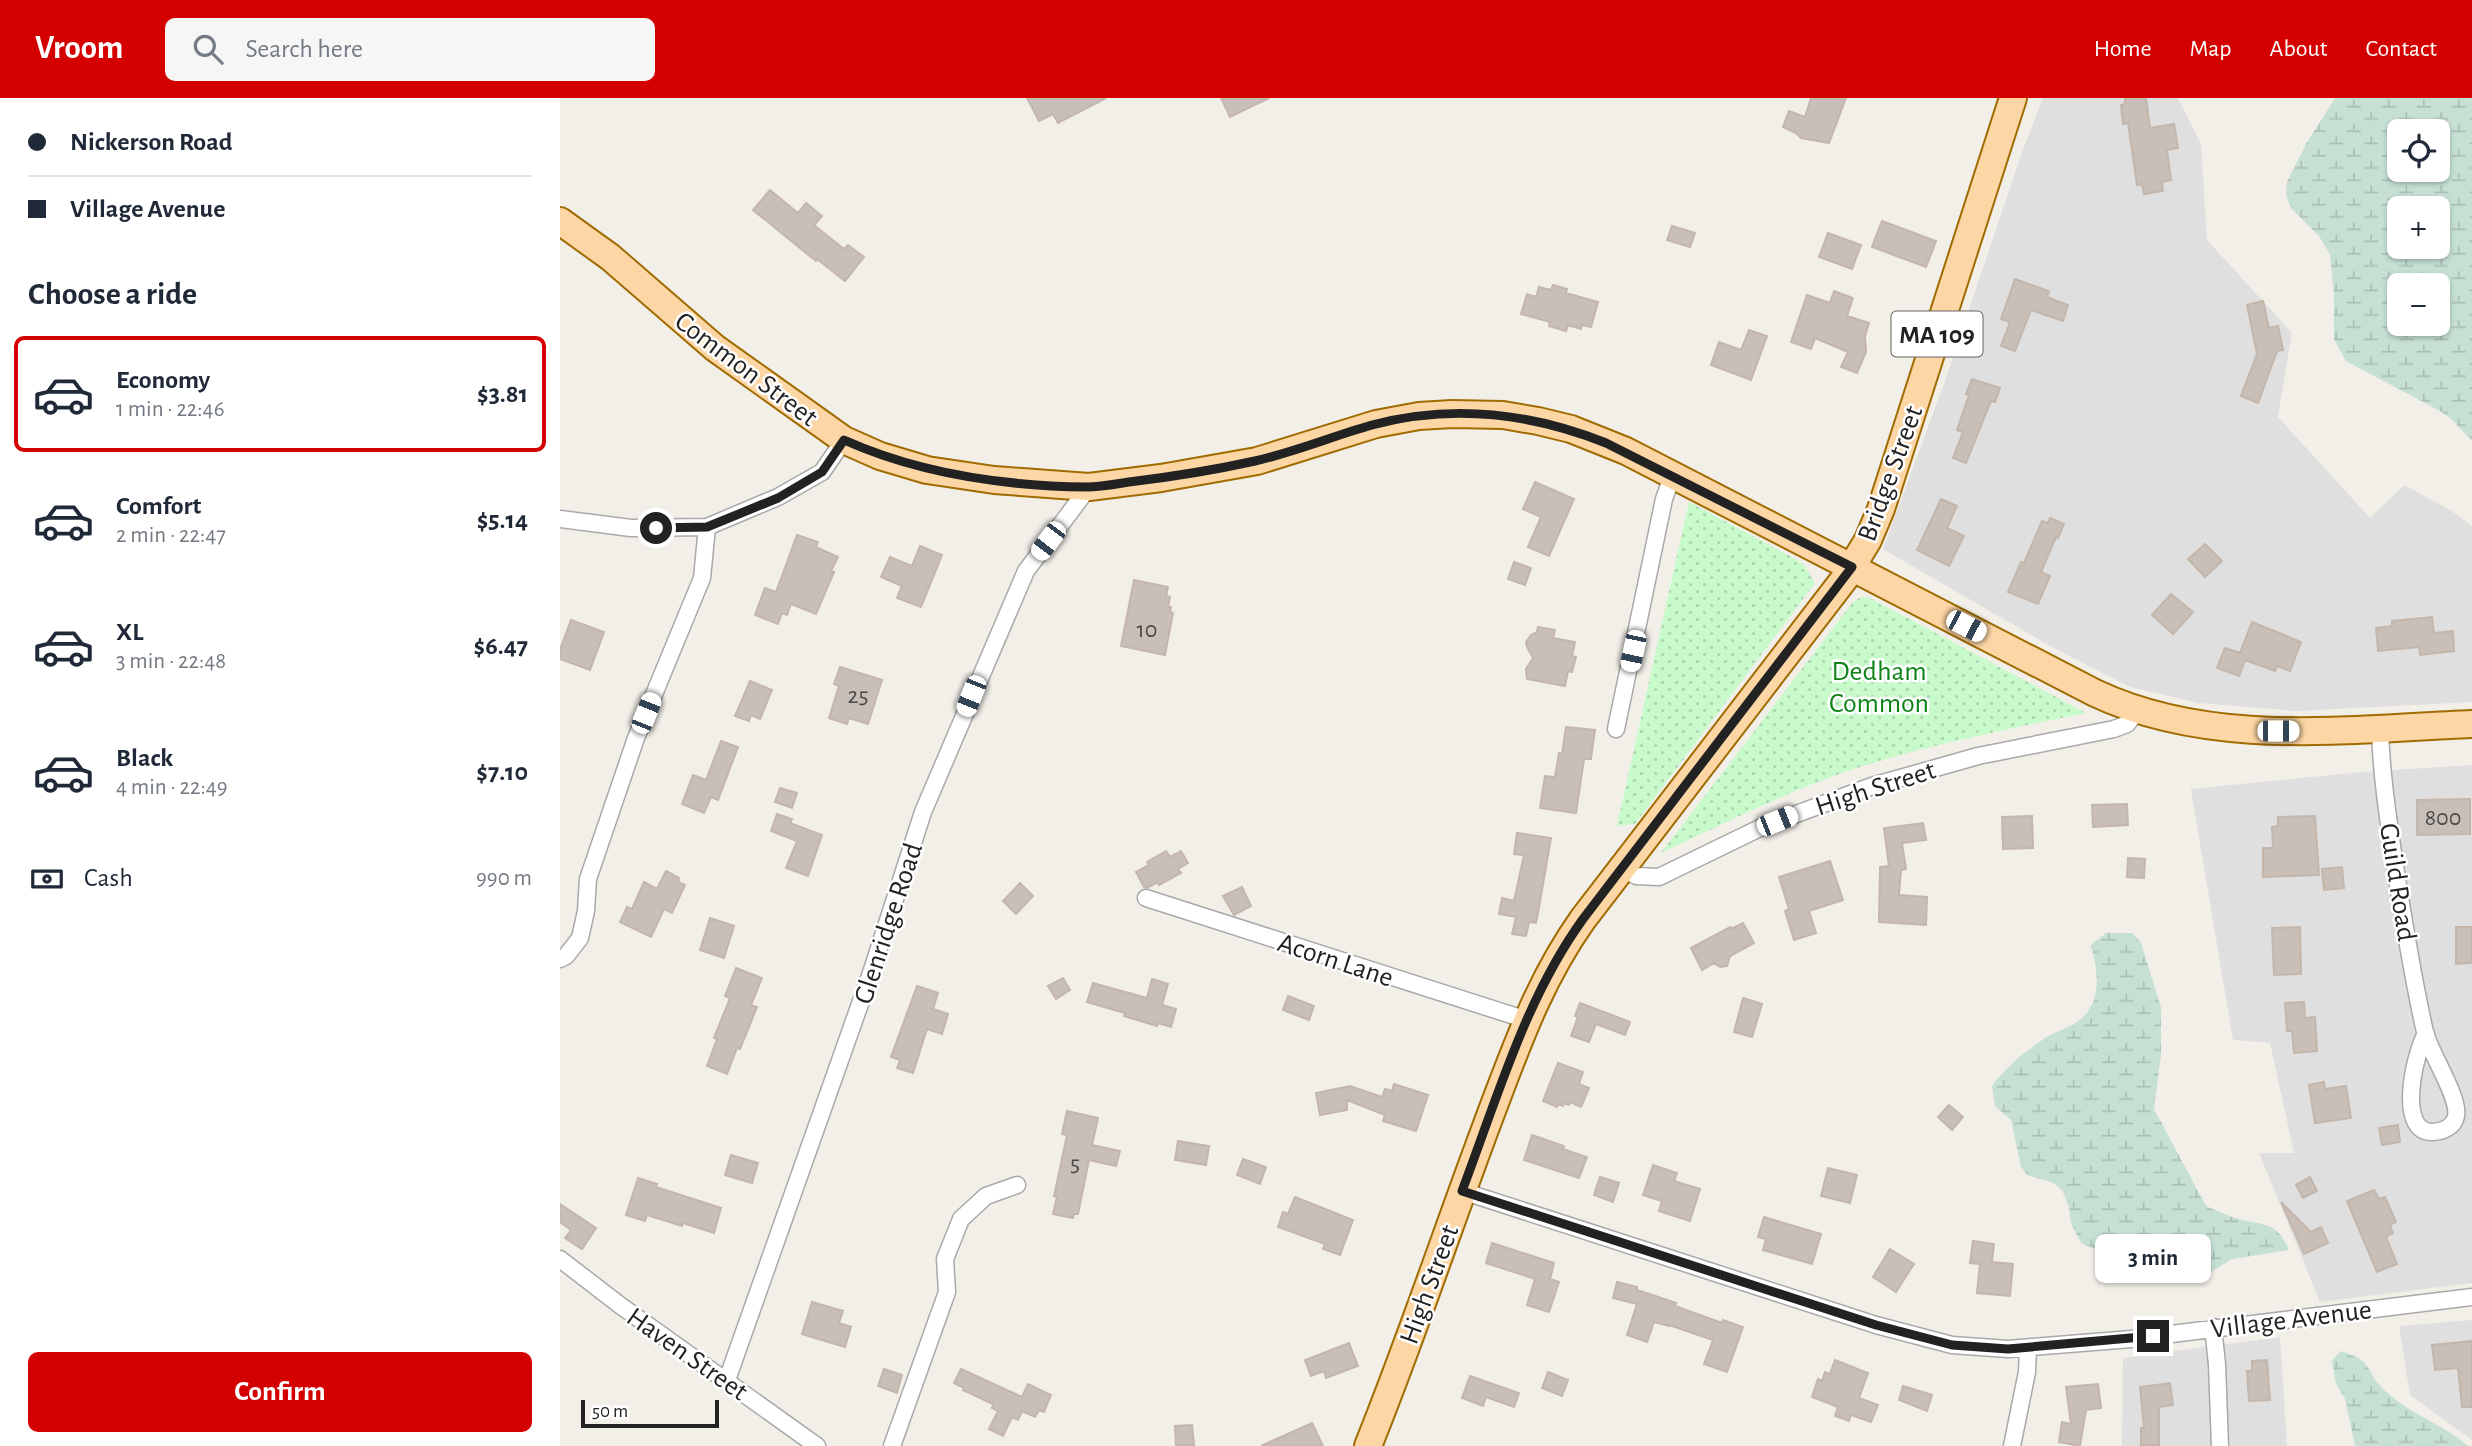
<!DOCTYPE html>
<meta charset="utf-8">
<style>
:root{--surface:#fff;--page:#f6f6f7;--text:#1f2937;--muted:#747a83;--line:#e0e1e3;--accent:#d40000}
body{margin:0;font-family:"Alegreya Sans",sans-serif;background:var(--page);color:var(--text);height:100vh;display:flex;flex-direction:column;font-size:26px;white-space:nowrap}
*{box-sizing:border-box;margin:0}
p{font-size:23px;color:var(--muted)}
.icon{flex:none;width:38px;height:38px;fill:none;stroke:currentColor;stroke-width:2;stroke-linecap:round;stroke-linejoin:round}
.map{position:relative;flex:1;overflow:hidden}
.drawer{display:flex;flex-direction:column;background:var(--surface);width:560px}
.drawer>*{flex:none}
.hud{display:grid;align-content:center;height:154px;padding:0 28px;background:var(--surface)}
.controls{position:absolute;left:1827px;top:21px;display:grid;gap:14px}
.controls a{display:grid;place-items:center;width:63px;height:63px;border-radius:10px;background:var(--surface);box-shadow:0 2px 5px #0004;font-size:35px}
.scale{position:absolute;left:21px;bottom:18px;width:138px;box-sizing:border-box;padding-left:7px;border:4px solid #222;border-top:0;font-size:19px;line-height:24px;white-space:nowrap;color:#222;-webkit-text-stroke:5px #fff;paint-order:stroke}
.end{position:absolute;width:32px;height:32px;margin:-16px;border:9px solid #222;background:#fff;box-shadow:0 0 0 4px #fff}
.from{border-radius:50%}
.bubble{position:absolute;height:49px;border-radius:10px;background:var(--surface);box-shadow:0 2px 5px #0004;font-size:23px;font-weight:700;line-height:49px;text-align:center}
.car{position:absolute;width:21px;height:42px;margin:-21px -10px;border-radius:9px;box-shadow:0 0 5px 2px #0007;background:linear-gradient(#fff 24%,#345 0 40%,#fff 0 76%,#345 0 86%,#fff 0)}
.hud b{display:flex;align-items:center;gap:24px;height:66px;font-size:26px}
.hud b+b{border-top:2px solid var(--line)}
.hud i{width:18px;height:18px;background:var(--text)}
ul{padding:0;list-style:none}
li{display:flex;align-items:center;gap:21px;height:116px;margin:0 14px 10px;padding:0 14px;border:4px solid transparent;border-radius:10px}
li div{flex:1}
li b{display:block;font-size:26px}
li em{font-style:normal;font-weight:700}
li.on{border-color:var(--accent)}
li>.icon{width:63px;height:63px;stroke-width:1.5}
h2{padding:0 28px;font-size:32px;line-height:84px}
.pay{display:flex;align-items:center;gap:18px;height:77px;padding:0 28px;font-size:26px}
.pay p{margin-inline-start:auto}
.primary-button{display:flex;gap:14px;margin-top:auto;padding:14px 28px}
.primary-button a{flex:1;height:80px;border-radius:10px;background:var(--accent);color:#fff;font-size:28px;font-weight:700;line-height:80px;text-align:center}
header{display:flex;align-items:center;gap:42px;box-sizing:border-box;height:98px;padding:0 35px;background:var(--accent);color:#fff}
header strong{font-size:33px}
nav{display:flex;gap:38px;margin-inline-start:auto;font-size:24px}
.search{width:490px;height:63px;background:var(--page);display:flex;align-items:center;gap:18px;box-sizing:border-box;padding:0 24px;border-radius:10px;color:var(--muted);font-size:26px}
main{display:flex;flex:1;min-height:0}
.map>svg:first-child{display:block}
</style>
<header>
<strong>Vroom</strong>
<div class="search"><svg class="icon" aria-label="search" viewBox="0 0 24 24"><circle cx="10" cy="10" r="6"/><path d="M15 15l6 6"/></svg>Search here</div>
<nav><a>Home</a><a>Map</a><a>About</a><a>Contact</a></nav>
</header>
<main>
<section class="drawer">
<div class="hud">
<b><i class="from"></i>Nickerson Road</b>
<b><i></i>Village Avenue</b>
</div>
<h2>Choose a ride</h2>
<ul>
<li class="on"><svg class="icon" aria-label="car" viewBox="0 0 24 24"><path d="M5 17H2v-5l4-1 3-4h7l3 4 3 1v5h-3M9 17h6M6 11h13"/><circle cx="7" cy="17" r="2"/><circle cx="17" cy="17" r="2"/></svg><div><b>Economy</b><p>1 min · 22:46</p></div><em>$3.81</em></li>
<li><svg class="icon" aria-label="car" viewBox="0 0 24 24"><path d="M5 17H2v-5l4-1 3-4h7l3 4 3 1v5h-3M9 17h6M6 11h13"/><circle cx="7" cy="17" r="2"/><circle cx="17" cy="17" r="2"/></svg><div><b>Comfort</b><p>2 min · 22:47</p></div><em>$5.14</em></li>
<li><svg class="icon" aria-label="car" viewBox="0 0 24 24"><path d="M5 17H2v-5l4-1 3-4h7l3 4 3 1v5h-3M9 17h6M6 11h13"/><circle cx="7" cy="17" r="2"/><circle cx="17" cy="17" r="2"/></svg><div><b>XL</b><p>3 min · 22:48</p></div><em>$6.47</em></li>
<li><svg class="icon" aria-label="car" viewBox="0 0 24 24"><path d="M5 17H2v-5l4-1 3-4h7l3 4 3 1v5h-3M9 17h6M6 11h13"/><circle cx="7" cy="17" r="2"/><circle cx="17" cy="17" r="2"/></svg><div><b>Black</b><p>4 min · 22:49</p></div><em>$7.10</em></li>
</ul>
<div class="pay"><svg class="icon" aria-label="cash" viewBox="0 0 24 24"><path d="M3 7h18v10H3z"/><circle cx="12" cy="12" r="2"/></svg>Cash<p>990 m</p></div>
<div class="primary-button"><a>Confirm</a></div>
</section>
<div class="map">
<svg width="1912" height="1348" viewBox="0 0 1912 1348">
<defs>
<pattern id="wetland-marsh" width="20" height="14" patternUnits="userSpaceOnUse" patternTransform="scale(1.75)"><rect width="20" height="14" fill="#c6e0d4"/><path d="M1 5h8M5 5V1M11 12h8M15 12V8" fill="none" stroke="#aac0b6"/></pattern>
<pattern id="park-dots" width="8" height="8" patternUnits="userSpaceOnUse" patternTransform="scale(1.75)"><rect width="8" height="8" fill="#c8facc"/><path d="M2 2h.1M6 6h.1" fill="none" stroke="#acd6af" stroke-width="1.8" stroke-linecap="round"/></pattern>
</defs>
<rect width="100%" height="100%" fill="#f2efe9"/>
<!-- residential -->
<path fill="#e0dfdf" d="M1483,0H1618L1641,46L1647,142L1732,235L1718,319L1810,420L1844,387L1892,413L1912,428V604L1736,613L1638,605L1570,589L1490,548L1323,451L1384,286L1462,54Z
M1912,667V1185L1760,1204L1699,1055H1734L1710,945L1673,942L1631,691L1802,674Z
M1912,1222V1342L1850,1297L1839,1228Z
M1720,1239L1727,1348H1562L1563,1260Z"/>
<!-- wetland -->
<path fill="url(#wetland-marsh)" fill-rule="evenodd" d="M1775,0H1912V343L1890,320L1880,313L1786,263L1774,241V197L1770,157L1759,138L1731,110L1726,97L1727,84L1746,46ZM1839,33H1878V72H1839ZM1839,110H1878V149H1839ZM1839,187H1878V226H1839Z
M1546,835H1572L1581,845L1601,909V957L1594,1011L1646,1108C1657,1113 1668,1118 1679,1121C1704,1128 1717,1123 1729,1152L1672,1161L1648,1176L1624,1177L1571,1167L1521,1145L1511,1125L1509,1109L1502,1092L1493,1085L1467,1077L1461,1068L1451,1022L1435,1008L1432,988C1448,967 1463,955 1485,940C1496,933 1513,929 1523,919C1543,900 1537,870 1531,847Z
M1781,1253C1817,1265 1803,1272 1825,1293C1851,1317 1883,1326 1908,1348H1795L1785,1301L1776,1286L1772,1263Z"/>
<!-- park -->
<path fill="url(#park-dots)" d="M1129,404L1237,462L1244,467L1255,485L1075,726L1057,728Z
M1301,499L1310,500L1526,615C1449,631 1372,646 1297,670C1229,692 1165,725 1101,755L1293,504Z"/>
<!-- building -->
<path fill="#c7bfb8" stroke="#c4b6ab" stroke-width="2" d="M467,0H546L498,25L493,16L479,23Z
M661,0H709L670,19Z
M1251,0H1286L1269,45L1241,40L1236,35L1223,29L1229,13L1245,19Z
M1565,0H1586L1590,30L1614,26L1618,50L1607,52L1611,82L1602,84L1603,93L1584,96L1582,86L1577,87L1568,25L1563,26L1561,7L1565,6Z
M210,92L238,115L246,105L262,118L254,127L284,151L288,147L304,159L285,183L257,161L256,163L193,112Z
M1322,123L1376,143L1366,169L1312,149Z
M1112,128L1135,135L1130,149L1107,142Z
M1268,135L1301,147L1292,171L1259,159Z
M1455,181L1489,193L1487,199L1508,207L1503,223L1471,212L1455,253L1441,248L1450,224L1441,221Z
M993,187L1007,191L1006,195L1038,204L1031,229L1022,227L1021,231L1008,227L1006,233L989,228L990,224L961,216L967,196L976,199L979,189L991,192Z
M1274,193L1293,200L1287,218L1309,225L1305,238L1306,254L1297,275L1281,269L1288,254L1255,240L1251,251L1231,244L1247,197L1270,205Z
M1703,203L1709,230L1718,228L1723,252L1717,253L1698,305L1681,298L1697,256L1687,207Z
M1189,232L1207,238L1191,282L1151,267L1159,244L1181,252Z
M1412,281L1440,290L1435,304L1431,303L1406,365L1393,360L1403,334L1397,332L1409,297L1406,296Z
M975,384L1014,401L989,458L968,449L981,419L963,411Z
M1381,401L1397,408L1387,430L1404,438L1389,468L1357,452Z
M1490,420L1504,426L1498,440L1496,439L1481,474L1490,478L1478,506L1448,494L1461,464L1464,465L1482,423L1488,425Z
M237,437L258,444L256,449L278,459L271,473L274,474L256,516L231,506L227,517L222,515L218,526L195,517L205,490L216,494Z
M1645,446L1662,463L1645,479L1628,461Z
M360,448L382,457L361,509L337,500L342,488L321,479L330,459L352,468Z
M954,464L971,470L965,487L948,481Z
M574,482L608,489L606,498L610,499L608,509H611L610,514L613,515L605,557L561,548Z
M1611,496L1633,514L1613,536L1592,517Z
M1872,519L1874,535L1893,533L1894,553L1860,557L1859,549L1818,553L1816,530L1832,528V523Z
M11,522L44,534L30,572L0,561V552Z
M1692,524L1741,544L1730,573L1717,568L1715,573L1685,562L1679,578L1657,570L1665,550L1680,555Z
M978,529L995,532L993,540L1015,544L1012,558L1016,559L1012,574L1008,573L1005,588L967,581L966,571L973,560L967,549L966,544L971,537L977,534Z
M280,569L322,582L308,626L289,620L287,626L269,620L279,588L274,586Z
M190,583L212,592L200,621L191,617L189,623L175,618Z
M1006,629L1035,632L1031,661H1024L1016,715L980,710L985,678L995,679L999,655L1002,656Z
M161,643L178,649L158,702L151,699L144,715L122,706L133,677L146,682Z
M220,690L237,695L232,710L215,704Z
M1910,701V736L1857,737V702Z
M1567,706L1568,727L1533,729L1532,707Z
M217,716L232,721L230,725L262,737L248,778L226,770L237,743L211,733Z
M1472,718L1473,750L1443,751L1442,719Z
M1755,718L1759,777L1703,779V750H1713L1712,729L1718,728V719Z
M1363,725L1366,742L1342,745L1346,771L1341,772L1339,797L1367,799L1366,827L1319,824L1320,769L1329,768L1324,730Z
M957,735L991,740L978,815L976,825L969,824L966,838L952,836L956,819L939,816L942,800L954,803L964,757L954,756Z
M606,753L610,759L621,753L628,765L618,771L621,775L599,787L598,784L587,790L584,789L576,774L589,767L587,764Z
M1568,760L1585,761L1584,780L1567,779Z
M1270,763L1283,802L1249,813L1256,835L1234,842L1225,813L1229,811L1219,779Z
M1782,769L1784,790L1764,792L1762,771Z
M106,773L119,780L118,784L125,787L112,815L104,811L91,839L60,824L67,809L72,811L84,784L97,791Z
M460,785L473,798L456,816L443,803Z
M682,789L691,808L674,817L663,798Z
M150,820L174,828L164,860L140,852Z
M1183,825L1194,845L1170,858L1167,868L1160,869L1154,865L1142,872L1131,850L1170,829L1171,831Z
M1740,829L1741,876L1714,877L1712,830Z
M1896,829H1912V865L1896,866Z
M176,870L202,880L191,907L197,909L180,951L177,950L167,976L147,968L157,941L154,940L170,900L165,898Z
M503,880L510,892L496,901L488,888Z
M592,881L608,886L602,907L616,911L611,929L598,925L597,928L564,918L565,915L527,904L533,885L587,900Z
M357,888L378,895L373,911L388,916L382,936L367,931L353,975L337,970L340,962L331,959Z
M728,898L754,908L749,922L723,912Z
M1183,900L1202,906L1192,939L1174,934Z
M1744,904L1745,920L1755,919L1757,953L1734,955L1732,933H1727L1725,905Z
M1020,905L1070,924L1065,937L1036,926L1029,944L1011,938L1018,919L1015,918Z
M998,965L1023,974L1019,986L1029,990L1021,1009L1010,1004L1009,1007L1004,1005L1003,1008L998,1006L997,1009L983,1003Z
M1764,984L1765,991L1786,988L1791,1020L1755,1025L1749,987Z
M834,986L868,997L856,1033L823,1023L825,1017L787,1002V1012L760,1017L756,995L790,988L822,999L825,991L832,993Z
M1389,1007L1403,1019L1392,1032L1378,1019Z
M507,1013L538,1020L532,1047L560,1053L556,1068L529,1062L518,1116H514L513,1120L493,1116L497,1099L494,1098L507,1037L502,1036Z
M1838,1027L1840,1044L1822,1047L1819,1030Z
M972,1037L1004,1048L1003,1051L1027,1059L1019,1080L964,1062Z
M618,1043L649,1048L646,1067L615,1062Z
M171,1057L198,1065L192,1085L165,1077Z
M683,1061L706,1069L700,1086L677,1077Z
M1093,1067L1117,1075L1114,1083L1140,1091L1130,1123L1099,1113L1102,1103L1083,1097Z
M1268,1070L1297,1077L1290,1105L1261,1098Z
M1040,1079L1059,1085L1053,1104L1034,1097Z
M1750,1079L1757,1093L1743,1100L1736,1087Z
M78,1080L97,1086L96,1089L161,1110L154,1135L123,1125L122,1128L87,1117L85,1123L66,1117Z
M1814,1092L1819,1101L1825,1099L1836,1124L1830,1127L1833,1135L1826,1139L1837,1166L1817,1174L1787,1103Z
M735,1099L793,1122L780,1157L763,1151L765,1146L718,1129L723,1114L728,1116Z
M1721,1104L1751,1134L1761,1129L1768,1145L1744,1156Z
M0,1106L36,1130L22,1151L5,1140L11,1132L0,1124Z
M1204,1119L1261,1136L1252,1166L1203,1152L1206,1141L1198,1139Z
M1413,1143L1434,1146L1432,1164L1453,1166L1450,1198L1417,1195L1420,1166L1410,1165Z
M932,1145L994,1165L990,1181L999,1184L989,1214L967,1207L975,1181L926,1165Z
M1330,1151L1354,1166L1336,1194L1313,1179Z
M1057,1184L1077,1189V1192L1116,1205L1115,1208L1162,1225L1163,1222L1183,1229L1167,1274L1144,1266L1153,1242L1109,1227V1228L1094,1224L1087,1244L1067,1237L1077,1206L1053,1200Z
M252,1204L283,1213L279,1225L291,1229L285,1249L242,1236Z
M1912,1243V1309H1902L1898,1270L1875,1272L1872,1247Z
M789,1245L798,1268L766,1280L764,1273L751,1278L745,1262Z
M1275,1262L1308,1275L1299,1300L1318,1307L1311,1324L1291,1317L1289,1323L1275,1318L1278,1309L1252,1299L1258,1281L1262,1283L1265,1274L1270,1276Z
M1707,1262L1710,1302L1689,1303L1687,1273H1692V1263Z
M324,1271L342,1277L337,1295L318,1288Z
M401,1271L462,1299L468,1286L491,1297L484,1314L479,1312L475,1319L462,1313L458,1322L452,1319L443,1338L429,1331L438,1313L432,1310L433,1306L403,1292L404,1290L394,1285Z
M988,1274L1008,1282L1002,1298L982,1290Z
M910,1278L959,1295L954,1309L926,1299L923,1308L902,1300Z
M1610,1285L1613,1307L1599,1309V1347H1581V1330H1584L1580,1289Z
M1538,1286L1541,1310L1526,1312L1520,1348L1499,1344L1502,1324L1511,1326L1506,1289Z
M1343,1288L1372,1297L1367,1313L1339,1302Z
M752,1325L763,1348H701Z
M632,1327L634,1347L616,1348L615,1328Z"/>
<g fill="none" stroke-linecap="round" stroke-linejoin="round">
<defs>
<path id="minor" d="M0,421L71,430L147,429
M1820,630C1821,675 1828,718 1834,762C1843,819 1852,877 1865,934C1870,955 1900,1000 1896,1018C1894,1029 1882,1034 1872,1034C1836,1034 1855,954 1866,936
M1056,631L1104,401L1113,376
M1063,770L1076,778L1099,779L1204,728L1312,688L1418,658L1554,631L1567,626L1577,613
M586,800L967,922
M0,861L6,858L20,840L26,813L28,781L76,640L142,480L147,429L218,399L262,374L284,342
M902,1093L1316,1227L1392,1247L1448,1251L1571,1241L1912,1199
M0,1161L61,1208L257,1348
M1653,1229L1657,1266L1660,1348
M167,1282L312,872L363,714L466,473L529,389
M332,1348L387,1194L385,1161L401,1121L426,1098L457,1087
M1452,1348L1467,1274L1468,1250"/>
<path id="primary" d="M0,123L50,159L155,250L284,342L320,358L367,372L434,382L529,389L601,380L697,363L816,326L859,318L892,316L943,317L978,323L1011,331L1066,353L1535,595C1652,650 1787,631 1912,626
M808,1348C852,1239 889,1127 930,1018C957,947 979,883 1023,821L1285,480L1308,442L1321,411L1453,0"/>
</defs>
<!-- minor casing -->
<use href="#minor" stroke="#a9a9a9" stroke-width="19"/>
<!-- primary casing -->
<use href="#primary" stroke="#a06b00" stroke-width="30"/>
<!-- minor -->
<use href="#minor" stroke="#fff" stroke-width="16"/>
<!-- primary -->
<use href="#primary" stroke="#fcd6a4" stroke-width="26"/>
</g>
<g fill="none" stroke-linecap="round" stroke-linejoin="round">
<!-- route -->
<path stroke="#222" stroke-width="9" d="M96,430L147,429L218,400L262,374L284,342C360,376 444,388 527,389C541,389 556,386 569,384C611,379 654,372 695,363C735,354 773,338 812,327C891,306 971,315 1046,345L1292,469L1023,821C965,901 937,1001 902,1093L1316,1227L1392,1247L1448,1251L1593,1238"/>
</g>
<g text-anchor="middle" stroke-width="5" stroke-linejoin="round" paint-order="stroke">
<!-- number labels -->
<g font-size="24" fill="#4b4948">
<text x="587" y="539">10</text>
<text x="298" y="605">25</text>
<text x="1883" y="727">800</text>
<text x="515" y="1073">5</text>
</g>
<!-- shield labels -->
<rect fill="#fff" stroke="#646464" stroke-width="2" x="1331.5" y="213.5" width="91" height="45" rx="5"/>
<g font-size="26" font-weight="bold" fill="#222">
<text x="1377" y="245">MA 109</text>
</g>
<!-- street labels -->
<g font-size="28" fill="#222" stroke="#fff">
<text transform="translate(187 270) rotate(37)" y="10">Common Street</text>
<text transform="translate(1329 375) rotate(-70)" y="10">Bridge Street</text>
<text transform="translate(1315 689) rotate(-18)" y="10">High Street</text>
<text transform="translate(1839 784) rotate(81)" y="10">Guild Road</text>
<text transform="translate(327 825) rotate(-72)" y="10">Glenridge Road</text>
<text transform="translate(776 861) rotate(18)" y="10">Acorn Lane</text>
<text transform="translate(868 1186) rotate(-70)" y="10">High Street</text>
<text transform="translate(1731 1220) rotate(-7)" y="10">Village Avenue</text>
<text transform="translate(128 1255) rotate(35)" y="10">Haven Street</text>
</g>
<!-- park labels -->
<g font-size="28" fill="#0c8416" stroke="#fff">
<text x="1319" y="582">Dedham<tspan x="1319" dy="32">Common</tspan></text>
</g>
</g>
</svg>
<div class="controls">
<a><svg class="icon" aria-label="locate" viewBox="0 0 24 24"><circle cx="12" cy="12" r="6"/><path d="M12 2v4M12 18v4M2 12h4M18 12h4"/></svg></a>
<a>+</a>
<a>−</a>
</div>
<div class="scale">50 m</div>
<i class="end from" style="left:96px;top:430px"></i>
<i class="end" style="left:1593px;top:1238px"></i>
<div class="bubble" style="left:1535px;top:1136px;width:116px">3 min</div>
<i class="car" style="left:488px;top:443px;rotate:217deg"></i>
<i class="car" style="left:1406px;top:528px;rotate:117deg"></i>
<i class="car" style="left:1073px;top:553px;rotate:192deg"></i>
<i class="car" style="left:411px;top:598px;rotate:202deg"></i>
<i class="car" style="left:86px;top:615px;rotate:22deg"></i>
<i class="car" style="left:1718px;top:633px;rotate:90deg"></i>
<i class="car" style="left:1217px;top:723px;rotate:68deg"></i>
</div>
</main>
